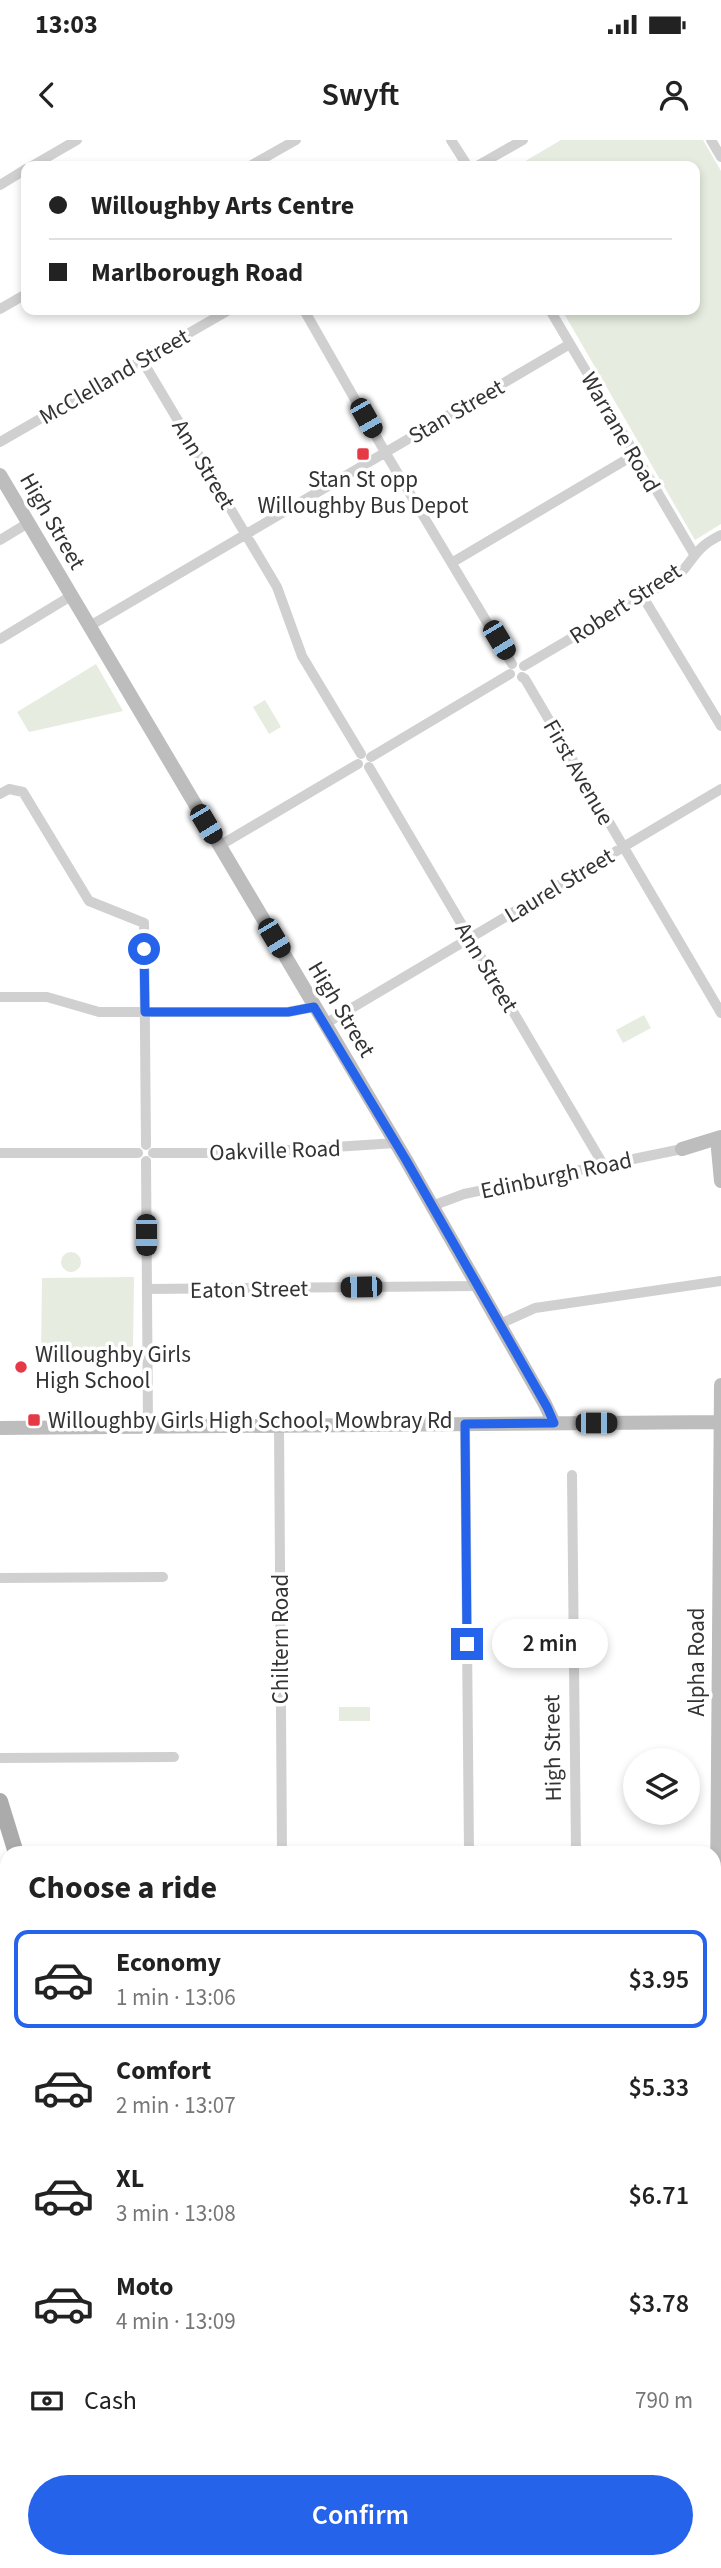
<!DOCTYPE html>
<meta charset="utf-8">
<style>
:root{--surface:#fff;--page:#f2f2f2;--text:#222;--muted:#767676;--line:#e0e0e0;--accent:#2563eb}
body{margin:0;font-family:"Source Sans 3",sans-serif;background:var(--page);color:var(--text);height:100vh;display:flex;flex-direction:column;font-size:26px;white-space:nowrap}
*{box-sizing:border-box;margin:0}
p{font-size:23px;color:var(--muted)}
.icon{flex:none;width:38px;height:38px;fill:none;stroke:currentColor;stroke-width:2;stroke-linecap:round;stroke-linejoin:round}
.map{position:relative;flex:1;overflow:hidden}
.details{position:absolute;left:0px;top:1706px;width:721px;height:723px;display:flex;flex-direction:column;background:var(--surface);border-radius:21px 21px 0 0;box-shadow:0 4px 10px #0003}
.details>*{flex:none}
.top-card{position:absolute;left:21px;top:21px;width:679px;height:154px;border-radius:14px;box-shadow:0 4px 10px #0003;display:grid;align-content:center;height:154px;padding:0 28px;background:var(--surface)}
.controls{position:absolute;left:623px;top:1608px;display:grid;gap:14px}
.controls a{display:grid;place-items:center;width:77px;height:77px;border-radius:50%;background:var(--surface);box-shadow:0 4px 10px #0003;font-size:35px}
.end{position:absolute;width:32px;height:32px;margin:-16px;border:9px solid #2563eb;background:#fff;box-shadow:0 0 0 4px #fff}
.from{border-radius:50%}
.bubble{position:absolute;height:49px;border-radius:24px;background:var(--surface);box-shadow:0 4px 10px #0003;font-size:23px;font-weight:600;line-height:49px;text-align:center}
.car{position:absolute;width:21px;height:42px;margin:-21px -10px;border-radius:9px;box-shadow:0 0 5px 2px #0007;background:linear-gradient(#222 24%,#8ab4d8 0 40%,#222 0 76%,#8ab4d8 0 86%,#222 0)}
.top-card b{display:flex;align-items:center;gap:24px;height:66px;font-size:26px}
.top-card b+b{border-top:2px solid var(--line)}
.top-card i{width:18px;height:18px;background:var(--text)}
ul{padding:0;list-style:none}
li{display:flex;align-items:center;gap:21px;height:98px;margin:0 14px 10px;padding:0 14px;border:4px solid transparent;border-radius:14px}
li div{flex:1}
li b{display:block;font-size:26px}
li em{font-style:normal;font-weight:600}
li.current{border-color:var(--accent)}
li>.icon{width:63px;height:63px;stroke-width:1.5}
h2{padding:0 28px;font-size:32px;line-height:84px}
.pay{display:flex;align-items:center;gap:18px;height:77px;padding:0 28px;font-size:26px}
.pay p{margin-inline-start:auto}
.cta{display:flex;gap:14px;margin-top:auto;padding:14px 28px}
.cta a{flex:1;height:80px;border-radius:42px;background:var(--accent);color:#fff;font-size:28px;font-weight:600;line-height:80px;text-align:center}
.status{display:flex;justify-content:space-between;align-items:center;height:49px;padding:0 35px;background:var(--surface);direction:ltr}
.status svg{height:19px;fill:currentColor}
header{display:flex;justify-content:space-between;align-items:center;height:91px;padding:0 28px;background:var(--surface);font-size:32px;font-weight:600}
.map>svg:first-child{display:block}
</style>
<div class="status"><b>13:03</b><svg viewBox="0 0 49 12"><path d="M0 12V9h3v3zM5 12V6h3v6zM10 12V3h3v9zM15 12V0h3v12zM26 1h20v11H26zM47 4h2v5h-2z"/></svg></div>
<header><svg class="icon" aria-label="back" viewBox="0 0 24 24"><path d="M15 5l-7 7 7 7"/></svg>Swyft<svg class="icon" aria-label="person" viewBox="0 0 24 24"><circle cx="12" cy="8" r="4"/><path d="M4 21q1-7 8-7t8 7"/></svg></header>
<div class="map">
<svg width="721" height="2428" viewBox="0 0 721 2428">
<rect width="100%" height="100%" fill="#fff"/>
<!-- green -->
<path fill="#e6ecdf" d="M561,0H703L721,31V384L695,400L562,170H695V26H517Z
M96,524L123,571L29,592L17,572Z
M265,560L281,587L269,594L253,567Z
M644,875L651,888L623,903L616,890Z
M61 1122a10 10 0 1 1 20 0a10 10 0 1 1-20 0Z
M134,1137L133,1206L105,1219L41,1218L42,1138Z
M339,1567H370V1581H339Z
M0,1871L7,1897V1911H0Z
M714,2300H721V2428H188L187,2422H714Z"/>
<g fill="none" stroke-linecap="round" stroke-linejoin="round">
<!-- street -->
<path stroke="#d0d0d0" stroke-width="10" d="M451,0L465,22
M711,0L721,17
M32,26L77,0
M250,26L296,0
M477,26L523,0
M0,45L26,29
M0,169L26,154
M304,170L385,312L512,524
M550,170L694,414
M142,220L277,447L302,516L361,614
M0,302L229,170
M0,400L28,383
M453,422L634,315
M643,457L721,586
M88,487L570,204
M0,499L71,456
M524,526L680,434C697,415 695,408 721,395
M522,537L525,539L721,873
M371,617L510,534
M369,627L604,1026
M0,654L9,649L23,652L89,761L144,783L146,1005
M219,706L358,624
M0,857H47L99,872H288L314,867
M325,884L721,649
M0,1013H138
M153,1013H244L396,1003
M146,1021L148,1287
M432,1066L464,1054L682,1009
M147,1149L478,1146
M500,1184L535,1168L721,1141
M465,1284L469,1713
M279,1286L282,1713
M572,1335L576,1713
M0,1438L163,1437
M0,1618L174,1617
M0,1762H7
M0,1920H7
M0,2057H7
M0,2195H7
M714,2295H721"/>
<!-- secondary -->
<path stroke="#bdbdbd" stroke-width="14" d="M0,335L406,1020L545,1264L554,1283
M721,1003L718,1009L721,1041
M682,1009L721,997
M0,1288L720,1282
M714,2131L721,1245
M714,2135L721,2197
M0,2298H7"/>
<!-- primary -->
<path stroke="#ababab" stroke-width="16" d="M0,1661L16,1713
M174,2422L175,2428"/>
</g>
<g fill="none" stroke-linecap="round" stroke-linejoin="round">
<!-- route -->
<path stroke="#2563eb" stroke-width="9" d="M144,809L145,872H288L314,867L406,1020L547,1267L554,1283L465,1284L467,1504"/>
</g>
<!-- markers -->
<g fill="#e63946" stroke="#fff" stroke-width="2.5">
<rect x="356" y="307" width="14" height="14" rx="3.5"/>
<circle cx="21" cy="1227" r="7"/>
<rect x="27" y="1273" width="14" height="14" rx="3.5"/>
</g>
<g text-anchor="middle" stroke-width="7" stroke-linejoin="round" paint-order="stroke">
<!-- street labels -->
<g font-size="23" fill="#333" stroke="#fff">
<text transform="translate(114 236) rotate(-30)" y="8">McClelland Street</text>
<text transform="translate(456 271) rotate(-30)" y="8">Stan Street</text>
<text transform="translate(621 292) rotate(60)" y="8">Warrane Road</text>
<text transform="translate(204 324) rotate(59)" y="8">Ann Street</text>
<text transform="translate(53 381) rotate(60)" y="8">High Street</text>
<text transform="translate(625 463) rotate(-33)" y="8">Robert Street</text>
<text transform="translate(579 632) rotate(60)" y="8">First Avenue</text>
<text transform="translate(559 745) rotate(-31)" y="8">Laurel Street</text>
<text transform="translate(487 827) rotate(59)" y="8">Ann Street</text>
<text transform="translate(342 869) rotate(59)" y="8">High Street</text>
<text transform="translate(275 1010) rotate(-2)" y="8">Oakville Road</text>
<text transform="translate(556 1035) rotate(-12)" y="8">Edinburgh Road</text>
<text transform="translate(249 1149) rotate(-1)" y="8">Eaton Street</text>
<text transform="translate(280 1499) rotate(-90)" y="8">Chiltern Road</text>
<text transform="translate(696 1522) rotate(-90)" y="8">Alpha Road</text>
<text transform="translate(552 1608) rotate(-91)" y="8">High Street</text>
</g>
<!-- poi labels -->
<g font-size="23" fill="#333" stroke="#fff" text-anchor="start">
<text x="363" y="347" text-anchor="middle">Stan St opp<tspan x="363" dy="26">Willoughby Bus Depot</tspan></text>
<text x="35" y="1222">Willoughby Girls<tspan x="35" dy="26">High School</tspan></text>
<text x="48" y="1288">Willoughby Girls High School, Mowbray Rd</text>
</g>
</g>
</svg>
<div class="controls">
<a><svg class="icon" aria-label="layers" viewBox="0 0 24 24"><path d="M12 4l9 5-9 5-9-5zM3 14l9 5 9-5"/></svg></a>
</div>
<i class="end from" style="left:144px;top:809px"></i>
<i class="end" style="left:467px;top:1504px"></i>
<div class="bubble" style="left:492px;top:1479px;width:116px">2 min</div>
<i class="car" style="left:366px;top:278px;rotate:150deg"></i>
<i class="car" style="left:499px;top:500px;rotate:149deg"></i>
<i class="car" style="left:206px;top:684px;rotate:149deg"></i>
<i class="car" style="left:274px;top:798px;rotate:149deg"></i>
<i class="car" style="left:146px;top:1095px;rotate:180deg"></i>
<i class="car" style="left:361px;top:1147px;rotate:269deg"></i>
<i class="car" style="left:596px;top:1283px;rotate:90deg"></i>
<div class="top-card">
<b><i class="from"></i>Willoughby Arts Centre</b>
<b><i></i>Marlborough Road</b>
</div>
<section class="details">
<h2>Choose a ride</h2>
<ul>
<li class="current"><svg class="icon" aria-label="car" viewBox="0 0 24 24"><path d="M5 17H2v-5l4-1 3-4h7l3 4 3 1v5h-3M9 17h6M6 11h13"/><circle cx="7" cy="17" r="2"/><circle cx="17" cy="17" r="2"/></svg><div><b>Economy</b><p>1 min · 13:06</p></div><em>$3.95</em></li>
<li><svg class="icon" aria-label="car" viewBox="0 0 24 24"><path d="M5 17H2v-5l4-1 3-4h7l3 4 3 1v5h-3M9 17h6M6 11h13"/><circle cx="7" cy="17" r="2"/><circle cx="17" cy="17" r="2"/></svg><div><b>Comfort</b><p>2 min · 13:07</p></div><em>$5.33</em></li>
<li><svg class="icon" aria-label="car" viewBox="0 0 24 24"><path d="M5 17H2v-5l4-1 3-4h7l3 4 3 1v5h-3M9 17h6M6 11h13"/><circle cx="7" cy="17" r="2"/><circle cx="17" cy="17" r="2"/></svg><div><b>XL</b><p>3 min · 13:08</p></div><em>$6.71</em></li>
<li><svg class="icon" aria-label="car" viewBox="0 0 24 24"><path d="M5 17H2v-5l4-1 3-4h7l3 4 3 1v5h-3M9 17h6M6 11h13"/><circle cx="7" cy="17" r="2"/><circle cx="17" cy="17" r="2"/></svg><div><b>Moto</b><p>4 min · 13:09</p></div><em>$3.78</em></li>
</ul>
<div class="pay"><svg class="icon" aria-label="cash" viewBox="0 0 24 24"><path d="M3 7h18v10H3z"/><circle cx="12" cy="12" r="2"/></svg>Cash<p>790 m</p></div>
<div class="cta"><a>Confirm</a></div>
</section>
</div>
